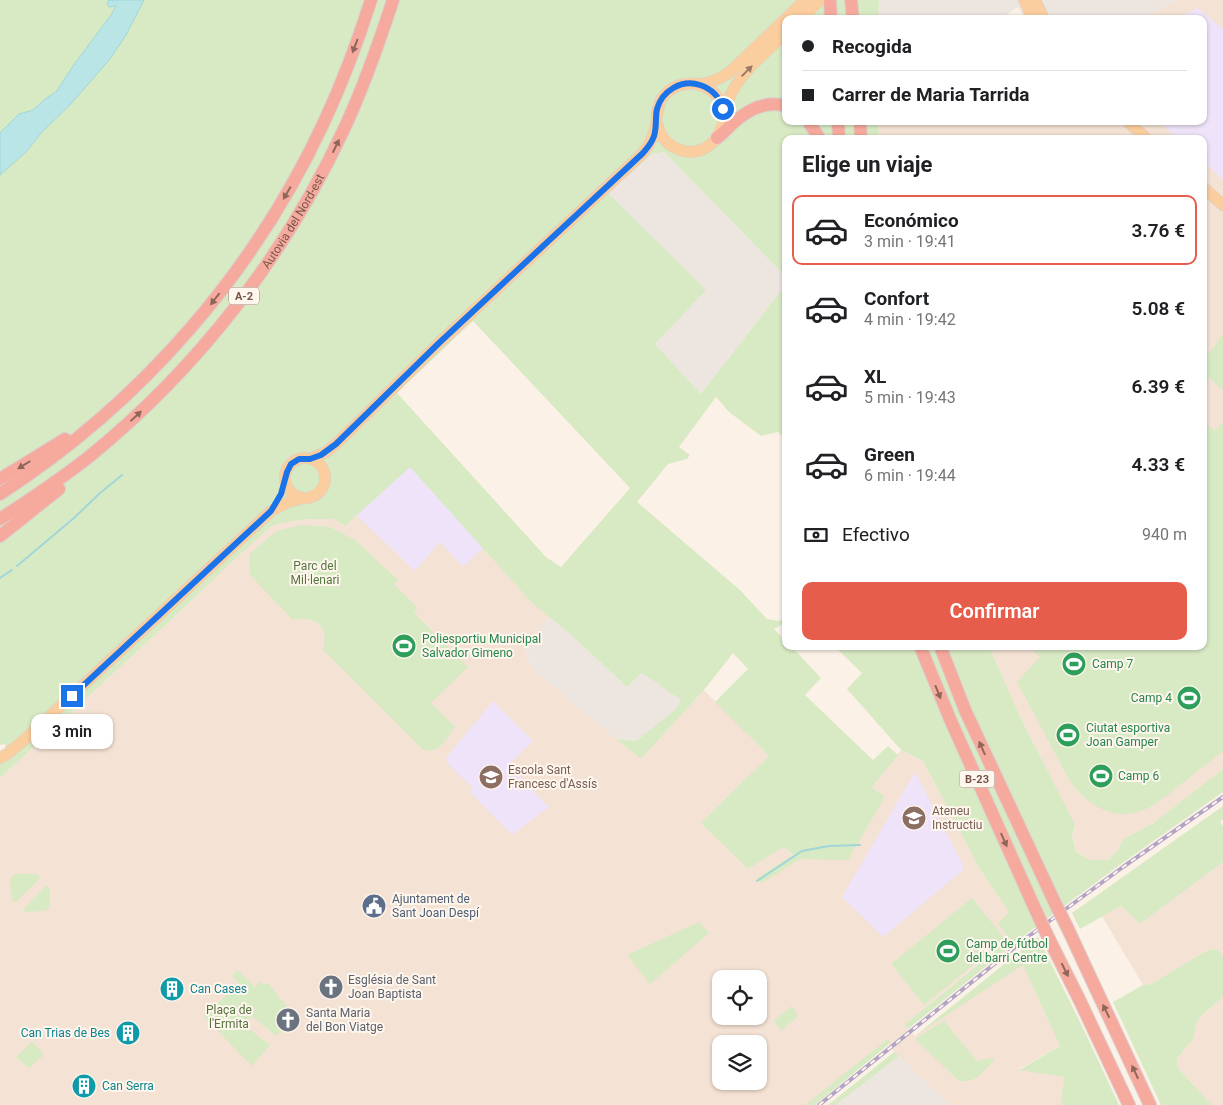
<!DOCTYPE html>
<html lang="es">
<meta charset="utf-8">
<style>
:root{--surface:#fff;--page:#f6f6f6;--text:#202124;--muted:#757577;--line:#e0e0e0;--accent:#e65d4c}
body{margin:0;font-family:Roboto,sans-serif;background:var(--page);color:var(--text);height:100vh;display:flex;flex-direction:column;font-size:19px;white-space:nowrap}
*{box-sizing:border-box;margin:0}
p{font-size:16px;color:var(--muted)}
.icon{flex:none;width:28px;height:28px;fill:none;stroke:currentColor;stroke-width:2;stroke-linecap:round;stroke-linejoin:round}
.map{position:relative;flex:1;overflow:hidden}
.details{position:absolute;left:782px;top:135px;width:425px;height:515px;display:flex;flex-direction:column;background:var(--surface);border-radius:10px;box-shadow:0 1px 4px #0004}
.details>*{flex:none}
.hud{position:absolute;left:782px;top:15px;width:425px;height:110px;border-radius:10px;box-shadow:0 1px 4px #0004;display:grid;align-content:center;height:110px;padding:0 20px;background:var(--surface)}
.controls{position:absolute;left:712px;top:970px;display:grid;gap:10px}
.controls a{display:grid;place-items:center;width:55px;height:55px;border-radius:10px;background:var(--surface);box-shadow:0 1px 4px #0004;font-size:25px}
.end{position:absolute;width:22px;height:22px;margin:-11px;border:6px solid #1a73e8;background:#fff;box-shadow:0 0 0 2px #fff}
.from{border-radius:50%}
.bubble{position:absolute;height:35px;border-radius:10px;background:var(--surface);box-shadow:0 1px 4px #0004;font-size:16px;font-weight:600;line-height:35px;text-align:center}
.hud b{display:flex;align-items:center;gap:18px;height:48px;font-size:19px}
.hud b+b{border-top:1px solid var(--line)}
.hud i{width:12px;height:12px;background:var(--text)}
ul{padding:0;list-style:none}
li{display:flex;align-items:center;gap:15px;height:70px;margin:0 10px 8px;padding:0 10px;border:2px solid transparent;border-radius:10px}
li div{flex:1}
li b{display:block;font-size:19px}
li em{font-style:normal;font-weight:600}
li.selected{border-color:var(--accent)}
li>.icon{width:45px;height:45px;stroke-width:1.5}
h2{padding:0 20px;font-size:22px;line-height:60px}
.pay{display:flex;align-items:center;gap:12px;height:55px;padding:0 20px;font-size:19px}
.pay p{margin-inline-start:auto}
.button{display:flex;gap:10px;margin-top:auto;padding:10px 20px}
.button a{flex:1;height:58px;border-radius:10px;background:var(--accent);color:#fff;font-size:20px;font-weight:600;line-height:58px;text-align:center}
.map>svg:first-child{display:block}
</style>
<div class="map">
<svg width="1223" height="1105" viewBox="0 0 1223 1105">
<rect width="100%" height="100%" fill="#fcf1e6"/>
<!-- residential -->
<path fill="#f4e2d4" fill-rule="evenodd" d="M1177,0H1223V769L1152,824L1123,839L1118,850L1108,860H1090L1076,852L1072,836L1075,824L1022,721L989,646H1204V139H879L878,121H1204V19H1141Z
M410,466L533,604L550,617L525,650L531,667L641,759L704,690L769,756L701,823L783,847L793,856L757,878L800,859H848L885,797L872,787L901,750L923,761L979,868L1009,912V938L904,1025L915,1036L1023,964L1060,1046L1019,1069L1064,1077L1061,1105H950L894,1052L888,1044L811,1105H0V778L170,621L235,559L272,526L287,522L310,519H333L346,526L355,517ZM721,979H759V1016H721ZM721,1044H759V1081H721Z
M1223,862V956L1218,950L1211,949L1202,953L1151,984L1143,985L1102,916L1121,906L1140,924Z
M1223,997V1105H1212L1177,1067V1059L1194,1038L1196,1024L1202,1015Z"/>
<!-- industrial -->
<path fill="#ede5e0" d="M879,0H1177L1141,19H1025L1018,7L1000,19H879L878,17Z
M664,152L786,277V284L701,394L655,344L705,290L607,193L652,154Z
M550,617L568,632L627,687L642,673L682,700L676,710L636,741L616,739L531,667L525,650Z
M899,1056L950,1105H836Z"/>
<!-- education -->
<path fill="#eee3f9" d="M1198,8L1223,29V180L1204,162V139H1178L1158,121H1204V19H1175Z
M410,466L483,548L463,567L440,542L415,571L356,515Z
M493,701L533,741L509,765L549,807L512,835L470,792L473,788L447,763L446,758Z
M915,772L964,867L963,870L883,937L842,897Z"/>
<!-- green -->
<path fill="#d8eac4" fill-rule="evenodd" d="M0,0H109L107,5L116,6L111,15L73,66L56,92L45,99L33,110L19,114L0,133Z
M144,0H879L878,17L875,19H786V121H878L879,139H786V277L664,152L652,154L608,193L706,290L655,344L701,394L786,284V441L778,432L761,436L729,412L716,397L679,447L690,455L687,459L668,464L637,502L740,590L767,619L780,621L786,616V622L774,629L786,641V646H791L821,678L805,695L873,760L888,746L898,755L872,787L885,797L848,860L800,859L762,883L757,878L793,855L783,847L748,869L701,823L769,756L715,702L748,669L733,653L704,690L641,759L616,739L636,741L675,710L681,700L642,673L627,687L568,632L533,604L410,467L355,517L346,526L333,519H310L287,522L272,526L235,559L170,621L0,778V764L5,762V744L0,745V175L27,151L42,132L70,105L110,59L126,35ZM473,321L630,488L561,567L546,557L397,393Z
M1223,334V390L1209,378L1204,383V360Z
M1204,422L1215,431L1223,422V751C1210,761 1197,772 1184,782C1172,791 1160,802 1146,809C1116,823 1087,806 1070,781L1017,682L1040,657L1028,646H1204Z
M302,525L330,527L355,540L398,580L394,584L418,608L414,613L468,667L431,703L455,727C447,738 437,757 422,749L323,650C330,627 315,615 293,620L250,575V553L277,531Z
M834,646H989L1022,721L1075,824L1072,836L1076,852L1090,860H1108L1118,850L1123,839L1152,824L1223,769V792L1121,864L1029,932L908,1029L904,1025L1009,939L998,923L1009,912L979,868L923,761L901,750L847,689L862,673Z
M1223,806V819L1220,822L1223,826V862L1140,924L1121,906L1080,929L1072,913Z
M17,874H37L40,876L39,879L16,902H13C11,898 8,879 13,875C14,874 16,874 17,874Z
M46,886H48L50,889L49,909L44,911L25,912L24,910L25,908Z
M972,898L1005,939L924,1005L891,964Z
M699,922L709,933L650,984L627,955Z
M1038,937L1082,1026L1119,1105H1061L1064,1077L1019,1070L1060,1046L1023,965L915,1036Z
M1211,949L1218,950L1223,956V997L1202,1015L1196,1024L1194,1038L1177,1059V1067L1212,1105H1161L1113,1002L1143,985L1151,984L1202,953Z
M238,970L255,987L260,981L264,985L268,983L289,1009L278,1020L285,1027L277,1036L251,1016L244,1025L270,1045L252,1066L203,1016L239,984L232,976Z
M792,1006L798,1016L781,1031L774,1020Z
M944,1021L978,1062L981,1060L992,1058L994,1060C984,1071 974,1086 957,1080V1079L916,1040V1038Z
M888,1039L890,1042L888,1044V1045L815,1105H811L827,1092L810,1105H805Z
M32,1041L44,1055L29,1068L16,1057Z
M894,1052L899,1056L836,1105H828Z"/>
<!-- water -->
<path fill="#bae5e6" stroke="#a1d6d8" d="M109,0H113V1L115,0H144L126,35L110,59L70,105L42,132L27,151L0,175V133L19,114L33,110L45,99L56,92L73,66L111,15L116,6L110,7L107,5Z"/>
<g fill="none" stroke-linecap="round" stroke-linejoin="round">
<!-- stream -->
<path stroke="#a1d6d8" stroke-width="2" d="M17,566L74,518L99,494L122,475
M0,578L12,570
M757,881L802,851L829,846L860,845"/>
<defs>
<path id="major" d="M1024,0L1033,19
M1035,0L1044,19
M801,19L820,0
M724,113C732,78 761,57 786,33
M1127,121L1147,139
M657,123C659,133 664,142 674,147C717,171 748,98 697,84
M1204,188L1223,205
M285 478a20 20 0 1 1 40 0a20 20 0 1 1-40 0Z
M310,459L326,452L336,444L439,343L643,153C650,144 654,136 656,125C657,115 657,107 662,98C669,89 679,84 689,84C693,83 697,84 701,84C712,83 721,78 730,72L805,0
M0,758L7,754L23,741L271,511L288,502L304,498"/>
<g id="highway">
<path d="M830,0L831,19"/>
<path d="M851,0L853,19"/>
<path d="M808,121L820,139"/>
<path d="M838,121L839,139"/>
<path d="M860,121L861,139"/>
<path d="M717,138C722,134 727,129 732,124C747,110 765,100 786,106"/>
<path d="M0,479L65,439"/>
<path d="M0,494C141,403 255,272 325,120C343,81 358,41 371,0"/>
<path id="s1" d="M0,519C31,499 61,479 90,456C198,368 286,255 345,127C364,86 379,43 393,0"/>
<path d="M0,536L59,489"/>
<path d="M920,646L950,719L1036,911"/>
<path d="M940,646L965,710L1055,903"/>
<path d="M1067,927L1150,1105"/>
<path d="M1049,939L1080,1001L1129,1105"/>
</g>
</defs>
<!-- major casing -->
<use href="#major" stroke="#d9cfcd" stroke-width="12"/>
<!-- highway casing -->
<use href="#highway" stroke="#d9cfcd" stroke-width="14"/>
<!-- major -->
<use href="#major" stroke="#fbce9f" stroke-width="11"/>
<!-- highway -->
<use href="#highway" stroke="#f6aa9d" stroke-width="12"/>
<defs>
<path id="rail" d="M819,1105L1029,936L1123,867L1223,797"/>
</defs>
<!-- rail casing -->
<use href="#rail" stroke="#b3a4c6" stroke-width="4"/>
<!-- rail -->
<use href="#rail" stroke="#fff6ed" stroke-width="2" stroke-dasharray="5.5" stroke-linecap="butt"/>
<defs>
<path id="highway-bridge" d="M1055,903L1067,927
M1036,911L1049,939"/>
</defs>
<!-- highway-bridge casing -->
<use href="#highway-bridge" stroke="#d9cfcd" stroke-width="14" stroke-linecap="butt"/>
<!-- highway-bridge -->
<use href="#highway-bridge" stroke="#f6aa9d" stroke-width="12"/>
</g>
<!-- one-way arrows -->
<defs><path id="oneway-solid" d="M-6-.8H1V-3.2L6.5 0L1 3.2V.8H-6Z" transform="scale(1.25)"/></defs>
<g fill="#90665b">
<use href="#oneway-solid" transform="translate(355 46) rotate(111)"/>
<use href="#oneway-solid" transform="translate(336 146) rotate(-64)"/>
<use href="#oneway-solid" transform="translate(287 193) rotate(120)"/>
<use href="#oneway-solid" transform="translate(215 299) rotate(128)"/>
<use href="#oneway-solid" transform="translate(136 416) rotate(-43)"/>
<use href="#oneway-solid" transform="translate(24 465) rotate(148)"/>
<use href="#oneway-solid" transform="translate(938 692) rotate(68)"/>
<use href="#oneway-solid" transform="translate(982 748) rotate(-114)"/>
<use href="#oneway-solid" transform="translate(1004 840) rotate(66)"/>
<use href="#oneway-solid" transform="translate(1065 970) rotate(63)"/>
<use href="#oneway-solid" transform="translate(1106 1011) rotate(-116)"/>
<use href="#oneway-solid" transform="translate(1135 1072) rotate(-115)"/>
</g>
<use fill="#9e7964" href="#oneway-solid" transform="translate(747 71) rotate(-45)"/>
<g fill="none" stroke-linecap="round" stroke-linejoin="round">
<!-- route -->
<path stroke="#1a73e8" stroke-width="6" d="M72,696L271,511L281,494L287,472L291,464L299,459H310L321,455L336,444L439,343L643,153C647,148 652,143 654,136C657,127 655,118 657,109C662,91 681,79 700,85C712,89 720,98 723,109"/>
</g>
<!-- icons -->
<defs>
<symbol id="stadium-disc" viewBox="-11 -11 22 22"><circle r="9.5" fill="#2e9e5b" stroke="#fff6ed"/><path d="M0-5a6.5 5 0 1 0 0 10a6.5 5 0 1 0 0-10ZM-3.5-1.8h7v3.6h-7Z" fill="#fff"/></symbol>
<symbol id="school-disc" viewBox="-11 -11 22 22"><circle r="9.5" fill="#8d6e63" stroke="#fff6ed"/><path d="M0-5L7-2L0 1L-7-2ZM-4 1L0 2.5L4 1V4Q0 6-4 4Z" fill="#fff"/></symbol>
<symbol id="civic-disc" viewBox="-11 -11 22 22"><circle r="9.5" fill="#5c6f8a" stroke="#fff6ed"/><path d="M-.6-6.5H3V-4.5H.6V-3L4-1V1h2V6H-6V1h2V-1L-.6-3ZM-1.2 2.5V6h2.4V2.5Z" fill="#fff"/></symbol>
<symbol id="church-disc" viewBox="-11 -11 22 22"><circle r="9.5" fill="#6b7280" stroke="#fff6ed"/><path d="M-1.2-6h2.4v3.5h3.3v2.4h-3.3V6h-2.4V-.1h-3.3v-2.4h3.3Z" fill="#fff"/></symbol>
<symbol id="building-disc" viewBox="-11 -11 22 22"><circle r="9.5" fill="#0f9aa8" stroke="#fff6ed"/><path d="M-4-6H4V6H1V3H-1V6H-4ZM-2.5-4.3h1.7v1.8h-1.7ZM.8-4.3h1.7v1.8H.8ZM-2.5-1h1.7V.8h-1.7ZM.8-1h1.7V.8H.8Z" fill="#fff"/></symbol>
</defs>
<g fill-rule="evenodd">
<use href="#stadium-disc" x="390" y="632" width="28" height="28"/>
<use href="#stadium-disc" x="1060" y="650" width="28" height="28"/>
<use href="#stadium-disc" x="1175" y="684" width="28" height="28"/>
<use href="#stadium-disc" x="1054" y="721" width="28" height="28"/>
<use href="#stadium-disc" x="1087" y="762" width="28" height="28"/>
<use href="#school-disc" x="477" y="763" width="28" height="28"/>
<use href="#school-disc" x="900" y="804" width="28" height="28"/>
<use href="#civic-disc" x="360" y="892" width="28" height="28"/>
<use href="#stadium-disc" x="934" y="937" width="28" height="28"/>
<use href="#church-disc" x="317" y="973" width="28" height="28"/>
<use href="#building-disc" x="158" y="975" width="28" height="28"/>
<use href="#church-disc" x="274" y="1006" width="28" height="28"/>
<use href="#building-disc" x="114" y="1019" width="28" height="28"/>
<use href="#building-disc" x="70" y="1072" width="28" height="28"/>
</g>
<g text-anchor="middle" stroke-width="4" stroke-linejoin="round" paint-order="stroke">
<!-- shield labels -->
<g fill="#fff6ed" stroke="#9f857c" stroke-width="1">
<rect x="229" y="287.5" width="30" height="17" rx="4"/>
<rect x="959.5" y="770.5" width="35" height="17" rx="4"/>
</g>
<g font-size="11" font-weight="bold" fill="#76554b">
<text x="244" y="300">A-2</text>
<text x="977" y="783">B-23</text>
</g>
<!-- street labels -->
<g font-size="12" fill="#76554b" stroke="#fff6ed">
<text dy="4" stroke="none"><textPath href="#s1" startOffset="422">Autovia del Nord-est</textPath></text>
</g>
<!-- park labels -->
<g font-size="12" fill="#567640" stroke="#fff6ed">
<text x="315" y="570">Parc del<tspan x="315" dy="14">Mil·lenari</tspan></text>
<text x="229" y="1014">Plaça de<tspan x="229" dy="14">l'Ermita</tspan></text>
</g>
<!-- leisure labels -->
<g font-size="12" fill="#27864d" stroke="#fff6ed" text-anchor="start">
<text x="422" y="643">Poliesportiu Municipal<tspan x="422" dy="14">Salvador Gimeno</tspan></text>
<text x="1092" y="668">Camp 7</text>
<text x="1172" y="702" text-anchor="end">Camp 4</text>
<text x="1086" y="732">Ciutat esportiva<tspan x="1086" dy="14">Joan Gamper</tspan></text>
<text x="1118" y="780">Camp 6</text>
<text x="966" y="948">Camp de fútbol<tspan x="966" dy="14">del barri Centre</tspan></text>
</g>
<!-- education labels -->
<g font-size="12" fill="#785e54" stroke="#fff6ed" text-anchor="start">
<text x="508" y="774">Escola Sant<tspan x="508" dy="14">Francesc d'Assís</tspan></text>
<text x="932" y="815">Ateneu<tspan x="932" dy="14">Instructiu</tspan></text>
</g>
<!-- service labels -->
<g font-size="12" fill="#4e5e75" stroke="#fff6ed" text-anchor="start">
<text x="392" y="903">Ajuntament de<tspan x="392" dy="14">Sant Joan Despí</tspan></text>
</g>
<!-- worship labels -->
<g font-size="12" fill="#5b616d" stroke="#fff6ed" text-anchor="start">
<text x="348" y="984">Església de Sant<tspan x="348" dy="14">Joan Baptista</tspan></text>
<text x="306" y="1017">Santa Maria<tspan x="306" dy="14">del Bon Viatge</tspan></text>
</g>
<!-- culture labels -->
<g font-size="12" fill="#0d838f" stroke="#fff6ed" text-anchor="start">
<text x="190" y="993">Can Cases</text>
<text x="110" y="1037" text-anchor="end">Can Trias de Bes</text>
<text x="102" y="1090">Can Serra</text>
</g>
</g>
</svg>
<div class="controls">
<a><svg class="icon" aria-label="locate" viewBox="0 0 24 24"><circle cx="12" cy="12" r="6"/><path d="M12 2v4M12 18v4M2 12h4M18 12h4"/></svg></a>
<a><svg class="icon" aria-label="layers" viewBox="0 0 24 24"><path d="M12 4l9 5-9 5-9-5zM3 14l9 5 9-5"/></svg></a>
</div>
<i class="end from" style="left:723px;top:109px"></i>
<i class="end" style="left:72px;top:696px"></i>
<div class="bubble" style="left:31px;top:714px;width:82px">3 min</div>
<div class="hud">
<b><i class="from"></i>Recogida</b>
<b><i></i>Carrer de Maria Tarrida</b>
</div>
<section class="details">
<h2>Elige un viaje</h2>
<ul>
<li class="selected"><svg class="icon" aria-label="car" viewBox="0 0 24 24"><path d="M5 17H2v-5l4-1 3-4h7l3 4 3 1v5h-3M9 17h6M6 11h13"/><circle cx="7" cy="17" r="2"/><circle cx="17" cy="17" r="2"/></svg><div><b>Económico</b><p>3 min · 19:41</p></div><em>3.76 €</em></li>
<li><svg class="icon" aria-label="car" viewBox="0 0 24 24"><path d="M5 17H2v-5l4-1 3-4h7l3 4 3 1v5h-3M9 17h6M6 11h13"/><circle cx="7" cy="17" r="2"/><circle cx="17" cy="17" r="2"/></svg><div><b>Confort</b><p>4 min · 19:42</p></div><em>5.08 €</em></li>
<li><svg class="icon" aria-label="car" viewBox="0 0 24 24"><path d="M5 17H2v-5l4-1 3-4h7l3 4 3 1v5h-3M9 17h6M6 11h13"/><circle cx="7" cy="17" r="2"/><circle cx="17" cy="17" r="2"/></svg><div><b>XL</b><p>5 min · 19:43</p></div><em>6.39 €</em></li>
<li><svg class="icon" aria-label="car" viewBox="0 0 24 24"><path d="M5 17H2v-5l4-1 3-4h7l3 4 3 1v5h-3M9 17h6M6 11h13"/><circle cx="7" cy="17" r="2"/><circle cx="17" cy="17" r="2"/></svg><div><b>Green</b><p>6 min · 19:44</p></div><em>4.33 €</em></li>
</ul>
<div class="pay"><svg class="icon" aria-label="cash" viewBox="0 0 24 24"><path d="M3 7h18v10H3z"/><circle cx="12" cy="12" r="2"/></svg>Efectivo<p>940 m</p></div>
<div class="button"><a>Confirmar</a></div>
</section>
</div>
